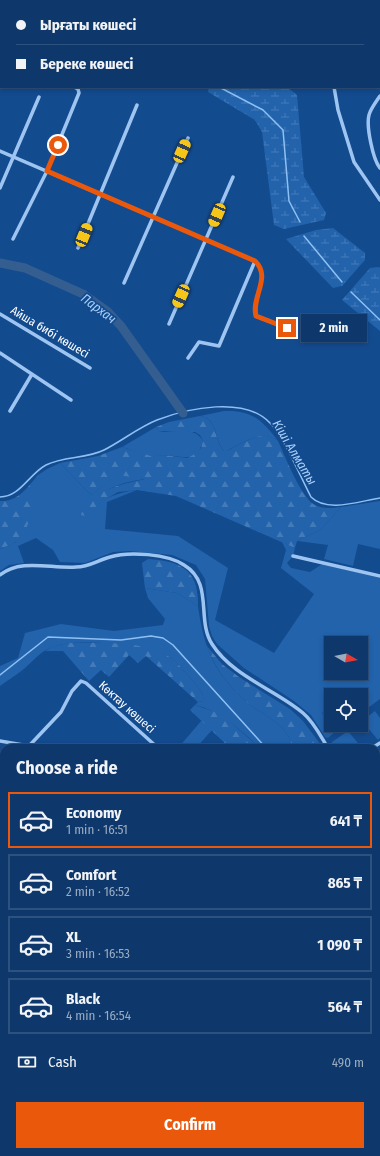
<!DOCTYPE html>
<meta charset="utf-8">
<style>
:root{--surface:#0e386b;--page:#1c4373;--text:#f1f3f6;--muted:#9bacc1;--line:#2e527e;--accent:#ea580c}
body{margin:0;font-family:"Fira Sans Condensed",sans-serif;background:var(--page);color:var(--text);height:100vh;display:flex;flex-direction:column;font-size:15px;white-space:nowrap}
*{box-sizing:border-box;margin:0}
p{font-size:13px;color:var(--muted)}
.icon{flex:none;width:22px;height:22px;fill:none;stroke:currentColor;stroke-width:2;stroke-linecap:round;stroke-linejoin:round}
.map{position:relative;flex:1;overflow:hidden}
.side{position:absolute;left:0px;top:744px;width:380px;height:412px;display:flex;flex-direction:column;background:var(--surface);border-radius:12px 12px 0 0;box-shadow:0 2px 6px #0003,0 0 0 1px var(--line)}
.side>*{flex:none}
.top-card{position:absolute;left:0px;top:0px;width:380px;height:88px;box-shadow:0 2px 6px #0003,0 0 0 1px var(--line);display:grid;align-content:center;height:88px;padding:0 16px;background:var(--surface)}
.needle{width:26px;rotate:99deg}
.fabs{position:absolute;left:324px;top:636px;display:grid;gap:8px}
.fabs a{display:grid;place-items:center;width:44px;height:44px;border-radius:0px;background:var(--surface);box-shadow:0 2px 6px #0003,0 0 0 1px var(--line);font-size:20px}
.end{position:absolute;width:18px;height:18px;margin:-9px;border:5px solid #ea580c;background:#fff;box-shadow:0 0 0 2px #fff}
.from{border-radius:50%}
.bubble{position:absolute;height:28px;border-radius:0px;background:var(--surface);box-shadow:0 2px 6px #0003,0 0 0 1px var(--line);font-size:13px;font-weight:700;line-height:28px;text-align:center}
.car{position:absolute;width:12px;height:24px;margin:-12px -6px;border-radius:5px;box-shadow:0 0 3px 1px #0007;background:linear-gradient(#f5c518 24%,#345 0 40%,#f5c518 0 76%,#345 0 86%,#f5c518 0)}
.top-card b{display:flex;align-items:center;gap:14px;height:38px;font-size:15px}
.top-card b+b{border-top:1px solid var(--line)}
.top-card i{width:10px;height:10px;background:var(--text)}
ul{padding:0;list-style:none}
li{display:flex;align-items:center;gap:12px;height:56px;margin:0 8px 6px;padding:0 8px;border:2px solid var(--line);border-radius:0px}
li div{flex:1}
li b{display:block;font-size:15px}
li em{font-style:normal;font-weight:700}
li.active{border-color:var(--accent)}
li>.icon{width:36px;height:36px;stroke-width:1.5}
h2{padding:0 16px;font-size:18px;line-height:48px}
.pay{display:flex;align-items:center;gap:10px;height:44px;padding:0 16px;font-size:15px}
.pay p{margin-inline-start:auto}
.primary-button{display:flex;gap:8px;margin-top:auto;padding:8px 16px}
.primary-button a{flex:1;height:46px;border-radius:0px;background:var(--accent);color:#fff;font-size:16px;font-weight:700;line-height:46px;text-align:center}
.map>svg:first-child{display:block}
</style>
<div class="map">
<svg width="380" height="1156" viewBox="0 0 380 1156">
<defs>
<pattern id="forest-firs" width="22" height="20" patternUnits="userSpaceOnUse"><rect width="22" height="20" fill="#2263ac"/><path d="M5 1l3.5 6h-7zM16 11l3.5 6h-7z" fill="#437ab8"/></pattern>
<pattern id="wetland-marsh" width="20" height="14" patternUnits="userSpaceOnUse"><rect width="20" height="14" fill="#2263ac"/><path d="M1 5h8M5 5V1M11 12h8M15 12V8" fill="none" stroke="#437ab8"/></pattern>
</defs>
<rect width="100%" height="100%" fill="#134b8f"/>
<!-- green -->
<path fill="#2263ac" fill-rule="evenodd" d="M224,411C252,410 262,420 278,441C262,429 242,443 227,451H224C213,439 219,419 200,416Z
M156,427L159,431L164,432C177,431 196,427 203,441C197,464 181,456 164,455C160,455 156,457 151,456C142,455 131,449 122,447Z
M60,463L91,495L118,474L147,479C119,482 100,490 82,511L85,516C97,500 117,492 137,490L107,502L105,529L178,536L228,568L215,620L274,653L314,594L281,568L286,550L282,542L295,548L293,556L287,563L291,568L310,572L322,564L380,578V699L361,713V695H331V706L322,713L336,731L328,738L325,737L311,715L294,701L244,668L217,644L212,636L209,626L205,579L196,565L172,555L129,551L113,552L85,563L60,562L53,550L36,538L18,546L24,563L9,565L0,571V549L16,542L31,498L33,485L38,475L47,469ZM331,643H361V673H331Z
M380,501V549L358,544L353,566L324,559L328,545L297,541L320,530L341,507Z
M145,588L177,593L198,606C202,635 209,662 229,684C235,691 242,698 249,704C266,717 289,725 292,748H260C242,731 219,710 195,705L198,702L203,701C205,692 196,685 190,678C182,669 175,659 164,654C145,644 79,639 59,645C39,650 35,661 20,672C14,677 6,681 0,686V666L18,658L25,633L61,624L114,631L163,625L165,619L148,598Z
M375,711L380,718V738L378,740L362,721Z
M202,720L212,730L196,748H178Z
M348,731L362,748H331L332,742Z
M380,918V1003L376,1001V919Z
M0,1015L4,1017V1148L0,1145Z
M9,1152H183L184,1155L14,1156Z"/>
<!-- forest -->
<path fill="url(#forest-firs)" d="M200,416C219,419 213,440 224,451H227C243,443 262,428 278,441C285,456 302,501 317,506C325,509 334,508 341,507L320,530L297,541L295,548L176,496L137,490L118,492L101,502L85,516L81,515C87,490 124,484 145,479L118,475L91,495L60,463L98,456L122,447L151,456L164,455L187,458L193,455L201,448L203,441L200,435L195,432L159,431L156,427L169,422Z
M38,475C28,493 35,530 17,541C12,545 6,546 0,549V501C18,502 27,488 38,475Z
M148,559C181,561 199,570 198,606L177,593L145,588L142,563Z
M68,643C97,643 147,640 171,658C178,663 184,671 190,678C196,685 205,692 203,701L198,702L146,656L138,663L129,655L109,677L101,670L89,681L63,651H45L54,646Z
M206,645L222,664L239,677L290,709L303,721L321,745L318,748H292C289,725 266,717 249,704C242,698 235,691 229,684C219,673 212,659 206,645Z
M195,705L221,714L260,748H230L190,710Z"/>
<!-- wetland -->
<path fill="url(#wetland-marsh)" d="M209,87H287L297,95L304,177L326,213L324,220L284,229L274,225L262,132L255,120L208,92Z
M333,228L365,253V260L342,286L333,288L286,239L316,230Z
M379,267L380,268V331L342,300L370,268Z"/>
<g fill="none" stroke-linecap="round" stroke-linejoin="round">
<!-- stream -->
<path stroke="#8fc0f4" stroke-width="1.5" d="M81,0L83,1
M219,87L263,110L283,130L289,201L300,222
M304,236L342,282
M351,292L380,320
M0,497C20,497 29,474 46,465C64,456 86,459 104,450C122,441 139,427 157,420C188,408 245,396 270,423C284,437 301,478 311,497C327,513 360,501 380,498
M0,675L48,637L121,640L151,636L163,638L173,645L266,748
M376,981L380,984"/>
<!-- river -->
<path stroke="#355e90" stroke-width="9" d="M0,263L25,268L83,294L108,312L121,326L183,413"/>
<!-- minor -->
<path stroke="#9ec5f1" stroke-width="3.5" d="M41,0L43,1
M231,0L232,1
M294,0L297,1
M140,1L141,0
M343,1L349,0
M334,87L338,110L354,162L380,200
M380,96C376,102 371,108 369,115C366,126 373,160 380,168
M0,151L255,261C272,277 251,297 256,316L287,328
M0,188L39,97
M13,239L47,171L79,93L78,89L74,87
M78,248L137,105
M124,283L188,138
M0,314L90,368
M169,324L233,177
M0,353L71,400
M188,358L199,342L219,346L255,261
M10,411L32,374
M293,556L380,576
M0,575C21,558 51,569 76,567C89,567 98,560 110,557C129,551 168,554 184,565C214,583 196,619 212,644C232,676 276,690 303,713C314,722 321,737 328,748
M0,741L29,746
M29,746L61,712L72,691L81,681L86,683L158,748
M372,748L380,743
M376,825L380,831
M0,956L4,959
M0,1012L4,1014
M188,1156L192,1152"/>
<!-- tertiary -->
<path stroke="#9ec5f1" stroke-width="4.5" d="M379,30L380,29
M379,36L380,38
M0,850L4,854
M342,1152L346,1156"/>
</g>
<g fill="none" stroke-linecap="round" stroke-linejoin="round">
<!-- route -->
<path stroke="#ea580c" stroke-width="5" d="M58,145L47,171L255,261C272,277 251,297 256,316L287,328"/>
</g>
<g text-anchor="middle" stroke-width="3.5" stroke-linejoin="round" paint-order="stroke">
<!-- street labels -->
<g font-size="12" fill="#fff" stroke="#134b8f">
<text transform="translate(50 332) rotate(31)" y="4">Айша бибі көшесі</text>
<text transform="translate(127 707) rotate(42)" y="4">Көктау көшесі</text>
</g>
<!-- water labels -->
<g font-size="13" font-style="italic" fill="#a9cff8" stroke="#134b8f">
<text transform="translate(99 308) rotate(37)" y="5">Пархач</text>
<text transform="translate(295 452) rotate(59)" y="5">Кіші Алматы</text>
</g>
</g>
</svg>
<div class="fabs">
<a><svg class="needle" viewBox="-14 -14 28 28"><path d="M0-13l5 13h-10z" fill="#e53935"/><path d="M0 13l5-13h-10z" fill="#9bacc1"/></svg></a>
<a><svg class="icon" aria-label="locate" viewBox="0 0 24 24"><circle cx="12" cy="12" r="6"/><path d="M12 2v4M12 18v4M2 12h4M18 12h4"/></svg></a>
</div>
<i class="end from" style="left:58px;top:145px"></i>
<i class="end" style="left:287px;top:328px"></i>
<div class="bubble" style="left:301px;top:314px;width:66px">2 min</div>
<i class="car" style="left:182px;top:151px;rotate:24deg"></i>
<i class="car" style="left:217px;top:215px;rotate:203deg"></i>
<i class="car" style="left:84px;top:235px;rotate:22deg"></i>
<i class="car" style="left:181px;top:296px;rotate:204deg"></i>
<div class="top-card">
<b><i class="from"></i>Ырғаты көшесі</b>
<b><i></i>Береке көшесі</b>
</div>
<section class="side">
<h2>Choose a ride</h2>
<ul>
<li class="active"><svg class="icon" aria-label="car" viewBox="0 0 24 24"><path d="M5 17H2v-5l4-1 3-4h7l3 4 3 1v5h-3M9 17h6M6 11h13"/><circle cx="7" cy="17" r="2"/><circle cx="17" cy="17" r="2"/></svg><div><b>Economy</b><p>1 min · 16:51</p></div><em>641 ₸</em></li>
<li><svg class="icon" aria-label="car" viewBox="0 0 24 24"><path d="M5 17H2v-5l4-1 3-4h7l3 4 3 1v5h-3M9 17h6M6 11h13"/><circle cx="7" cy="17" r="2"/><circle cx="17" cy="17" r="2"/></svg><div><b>Comfort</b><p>2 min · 16:52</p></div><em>865 ₸</em></li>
<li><svg class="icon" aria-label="car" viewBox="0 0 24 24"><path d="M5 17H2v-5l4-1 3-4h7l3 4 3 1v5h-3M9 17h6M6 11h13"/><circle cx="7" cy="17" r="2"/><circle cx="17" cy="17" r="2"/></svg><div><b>XL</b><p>3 min · 16:53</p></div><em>1 090 ₸</em></li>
<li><svg class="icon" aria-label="car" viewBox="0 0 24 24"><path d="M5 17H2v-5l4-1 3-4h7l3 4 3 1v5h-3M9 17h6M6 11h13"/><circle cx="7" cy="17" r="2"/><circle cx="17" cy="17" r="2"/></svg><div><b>Black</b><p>4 min · 16:54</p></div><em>564 ₸</em></li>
</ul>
<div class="pay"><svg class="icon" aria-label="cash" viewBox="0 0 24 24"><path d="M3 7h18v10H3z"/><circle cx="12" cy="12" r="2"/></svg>Cash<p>490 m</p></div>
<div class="primary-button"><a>Confirm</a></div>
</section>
</div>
